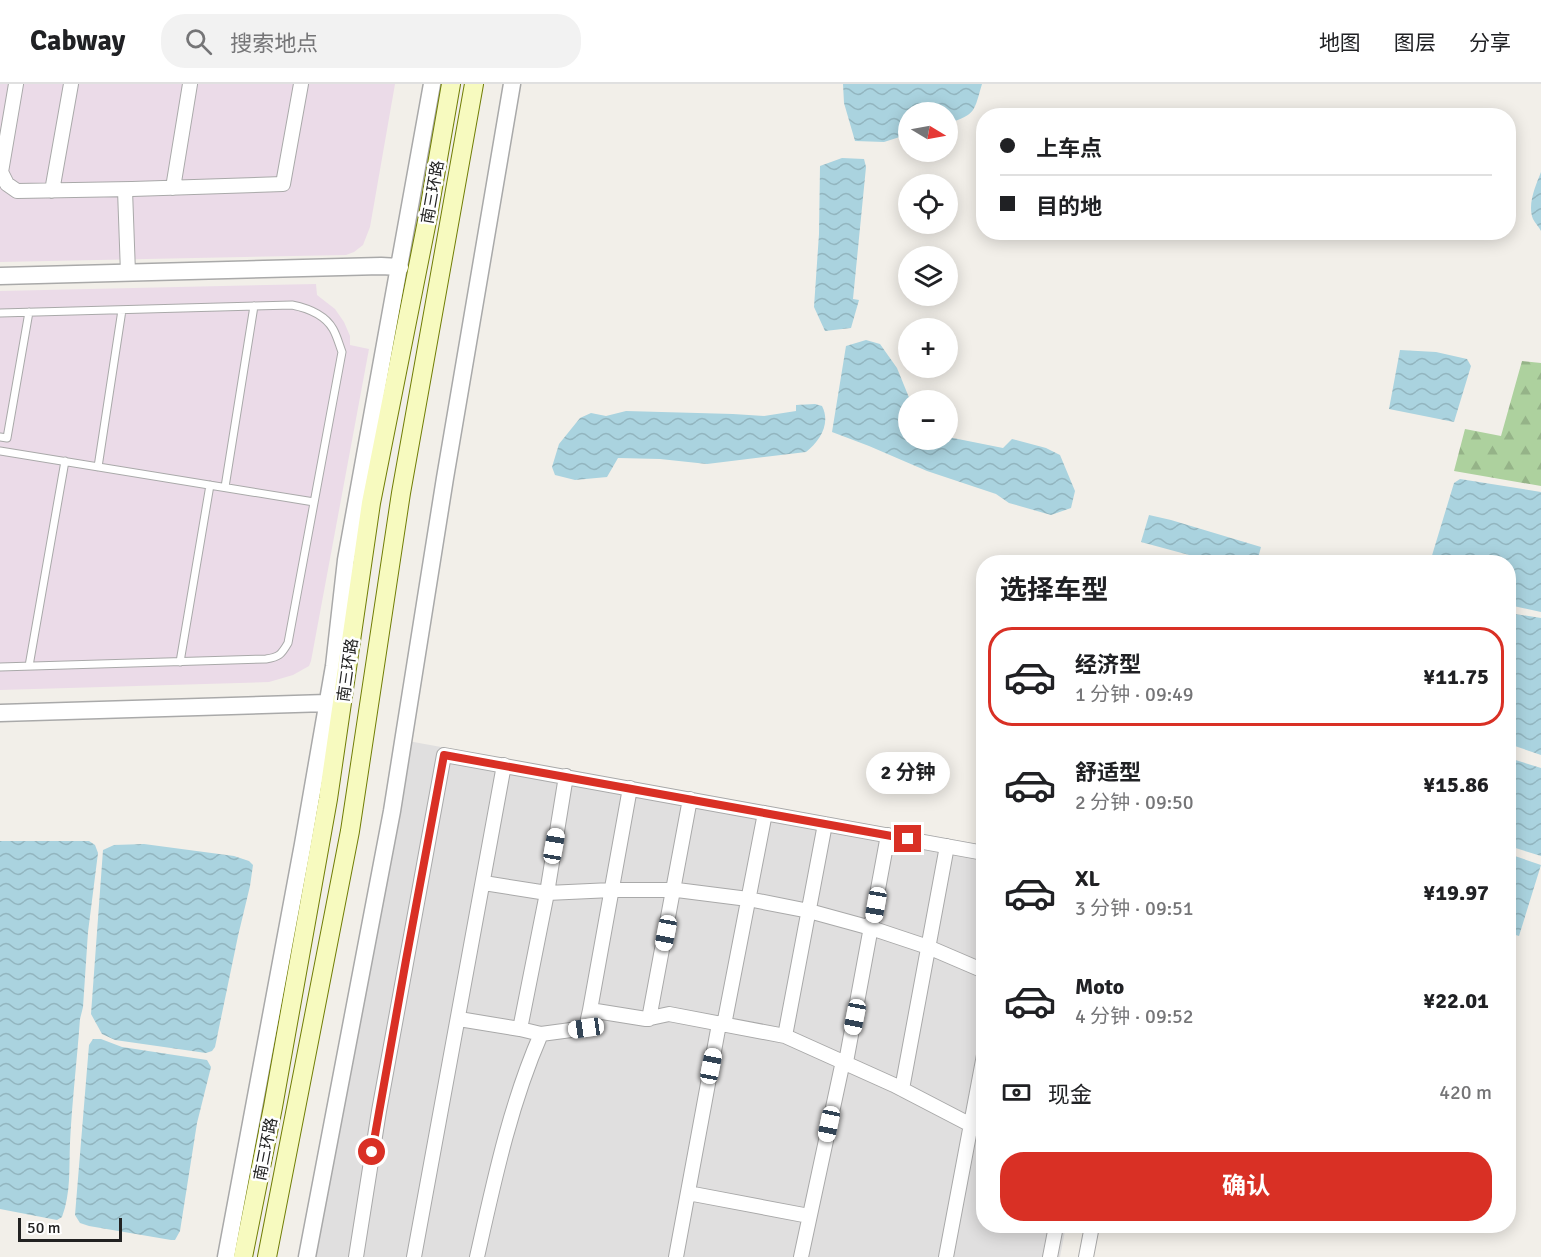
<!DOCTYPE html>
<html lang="zh">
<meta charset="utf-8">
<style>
:root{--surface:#fff;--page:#f2f2f2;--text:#202124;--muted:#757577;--line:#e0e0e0;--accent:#d93025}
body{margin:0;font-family:Signika,"Noto Sans SC",sans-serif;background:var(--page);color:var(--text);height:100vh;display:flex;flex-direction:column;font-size:22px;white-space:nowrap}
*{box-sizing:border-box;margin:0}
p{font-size:20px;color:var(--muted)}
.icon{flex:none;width:33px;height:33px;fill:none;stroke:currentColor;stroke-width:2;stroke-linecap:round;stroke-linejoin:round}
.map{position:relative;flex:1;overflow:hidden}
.panel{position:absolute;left:976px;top:471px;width:540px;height:678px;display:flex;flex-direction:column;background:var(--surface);border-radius:24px;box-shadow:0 3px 15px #0003}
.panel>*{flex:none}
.guide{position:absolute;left:976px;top:24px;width:540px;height:132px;border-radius:24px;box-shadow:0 3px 15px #0003;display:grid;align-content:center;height:132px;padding:0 24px;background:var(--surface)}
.needle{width:39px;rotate:100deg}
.controls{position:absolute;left:898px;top:18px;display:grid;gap:12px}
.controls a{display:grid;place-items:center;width:60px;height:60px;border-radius:50%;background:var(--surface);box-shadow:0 3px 15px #0003;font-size:30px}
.scale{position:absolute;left:18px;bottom:15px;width:104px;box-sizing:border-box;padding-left:6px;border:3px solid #222;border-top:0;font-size:16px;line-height:21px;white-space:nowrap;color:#222;-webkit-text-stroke:4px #fff;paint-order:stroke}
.end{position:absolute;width:27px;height:27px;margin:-14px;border:8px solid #d93025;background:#fff;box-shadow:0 0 0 3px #fff}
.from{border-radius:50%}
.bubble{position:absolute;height:42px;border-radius:21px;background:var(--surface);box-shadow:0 3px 15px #0003;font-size:20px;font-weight:700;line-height:42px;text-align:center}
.car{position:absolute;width:18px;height:36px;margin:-18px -9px;border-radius:8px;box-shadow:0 0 4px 2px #0007;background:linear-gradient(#fff 24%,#345 0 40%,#fff 0 76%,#345 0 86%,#fff 0)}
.guide b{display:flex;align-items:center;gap:21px;height:57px;font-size:22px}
.guide b+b{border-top:2px solid var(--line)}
.guide i{width:15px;height:15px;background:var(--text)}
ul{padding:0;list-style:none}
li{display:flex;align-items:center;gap:18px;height:99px;margin:0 12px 9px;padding:0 12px;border:3px solid transparent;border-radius:24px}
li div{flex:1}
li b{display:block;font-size:22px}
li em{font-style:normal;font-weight:700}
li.on{border-color:var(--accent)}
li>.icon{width:54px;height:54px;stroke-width:1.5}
h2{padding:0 24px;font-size:27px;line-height:72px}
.pay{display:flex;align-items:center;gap:15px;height:66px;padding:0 24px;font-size:22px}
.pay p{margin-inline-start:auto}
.primary-button{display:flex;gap:12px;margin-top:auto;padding:12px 24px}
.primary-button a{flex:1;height:69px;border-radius:24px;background:var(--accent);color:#fff;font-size:24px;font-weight:700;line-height:69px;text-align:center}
header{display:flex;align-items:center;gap:36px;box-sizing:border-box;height:84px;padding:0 30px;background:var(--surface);border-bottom:2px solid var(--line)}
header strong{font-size:28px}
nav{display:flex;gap:33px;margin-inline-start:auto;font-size:21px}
.search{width:420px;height:54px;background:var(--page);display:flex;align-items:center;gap:15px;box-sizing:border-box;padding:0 21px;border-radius:24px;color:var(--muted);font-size:22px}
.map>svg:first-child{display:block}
</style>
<header>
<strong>Cabway</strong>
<div class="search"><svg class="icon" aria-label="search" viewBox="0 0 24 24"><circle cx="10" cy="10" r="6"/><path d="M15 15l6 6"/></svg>搜索地点</div>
<nav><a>地图</a><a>图层</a><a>分享</a></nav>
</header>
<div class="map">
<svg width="1541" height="1173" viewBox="0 0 1541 1173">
<defs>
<pattern id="forest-firs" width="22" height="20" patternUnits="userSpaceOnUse" patternTransform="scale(1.5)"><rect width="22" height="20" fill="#add19e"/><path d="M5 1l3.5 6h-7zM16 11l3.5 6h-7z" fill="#95b388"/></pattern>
<pattern id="water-waves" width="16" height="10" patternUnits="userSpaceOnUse" patternTransform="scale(1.5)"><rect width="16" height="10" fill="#aad3df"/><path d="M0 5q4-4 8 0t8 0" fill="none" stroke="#92b5bf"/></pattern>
</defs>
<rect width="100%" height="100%" fill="#f2efe9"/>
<!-- residential -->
<path fill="#e0dfdf" d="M408,657L984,761V1142H1066L1060,1173H309Z"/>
<!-- industrial -->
<path fill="#ebdbe8" d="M0,0H395L370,143L363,161L354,168L346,171L0,178Z
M316,200L317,211L335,225L344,238L350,252V261L369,265L311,577L309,582L293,591L269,598L0,606V207Z"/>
<!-- forest -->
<path fill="url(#forest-firs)" d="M1522,277L1541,279V402L1454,387L1465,345L1501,352Z"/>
<!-- water -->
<path fill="url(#water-waves)" d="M843,0H982C974,27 976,31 948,39V28H909V50L884,58L855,57L844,19Z
M842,74L864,75L866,83L853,215L859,216L851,244L825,247L814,223L819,150L820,82Z
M1541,88V147C1539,143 1535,139 1533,135C1527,120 1536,101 1541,88Z
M866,256L880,260L897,284L910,316L909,356H948V353L1003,364L1012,355L1046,364L1060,371L1075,407L1071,424L1051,431L1009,419L996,410L927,387L869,362L832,348L846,262Z
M1400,266L1436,268L1467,275L1471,282L1454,338L1389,325Z
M815,320L822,322C831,339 820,357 806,368L707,380L660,375L618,374L607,393L575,396L555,391L552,383L559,360L580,334L591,329L606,332L626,327L733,330L764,332L796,327V321Z
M1460,395L1541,408V528L1509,521V478H1430L1454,399Z
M1149,431L1171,436L1261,463L1257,478H1215L1141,458Z
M1509,529L1541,534V671L1509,660Z
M1509,674L1541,684V772L1509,762Z
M0,757H89L95,761L98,769L88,848L83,923L80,935C77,976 72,1018 70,1059C69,1084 71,1109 62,1133L57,1136L0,1125Z
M144,760L234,772L249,777L253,781L250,802L238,852L215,963L212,967L206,969L115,956L102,950L91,930L103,766L114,761Z
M1509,770L1541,781L1519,852L1509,849Z
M93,955H101L122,963L207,976L211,983L197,1039L180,1147L175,1156H171L89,1142L80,1139L75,1131L89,961Z"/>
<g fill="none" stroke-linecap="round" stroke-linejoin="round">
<defs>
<path id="service" d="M0,229L292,221C307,224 325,231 333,245C337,252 339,260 342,268L288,559C281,571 279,573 266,575L0,583
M0,353L7,354L29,228
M0,367L314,418
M98,383L122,226
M225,403L254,222
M180,578L210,401
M29,582L65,377"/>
<path id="minor" d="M16,0L1,88L7,100L17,107L132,105L283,100L301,0
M173,104L190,0
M125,106L128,189
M52,107L71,0
M484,799L547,809L612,806H677L748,815L809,827L871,844L928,863L984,887
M590,926L630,704
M459,935L520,945L541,950L586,944L590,926L646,935L669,930L785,952L894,1001L971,1041
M649,935L690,715
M724,941L765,729
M520,945L547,809L566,692
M785,952L825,740
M846,978L888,751
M902,1005L947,762
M688,1109L809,1132
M356,1173L379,1027L444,671L984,769
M414,1173L504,681
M477,1173C494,1097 510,1021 541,950
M676,1173L719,940
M801,1173L843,977
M946,1173L984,971
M1050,1173L1056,1142
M1086,1173L1092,1142"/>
<path id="tertiary" d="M0,192L381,182L400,183
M0,629L327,619
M226,1173L303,760L334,582L346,476L432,0
M307,1173L392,727L445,394L512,0"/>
<path id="secondary" d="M243,1173L273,1023L328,715L371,419L428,132L451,0
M267,1173L350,747L401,409L474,0"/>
</defs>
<!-- service casing -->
<use href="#service" stroke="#a9a9a9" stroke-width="9"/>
<!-- minor casing -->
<use href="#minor" stroke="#a9a9a9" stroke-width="16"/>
<!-- tertiary casing -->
<use href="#tertiary" stroke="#a9a9a9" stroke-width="19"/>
<!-- secondary casing -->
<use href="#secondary" stroke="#707d05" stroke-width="20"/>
<!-- service -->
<use href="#service" stroke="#fff" stroke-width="7"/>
<!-- minor -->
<use href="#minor" stroke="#fff" stroke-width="14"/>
<!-- tertiary -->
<use href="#tertiary" stroke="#fff" stroke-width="16"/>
<!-- secondary -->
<use href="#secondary" stroke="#f7fabf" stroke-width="18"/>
</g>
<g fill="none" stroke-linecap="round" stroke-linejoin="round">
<!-- route -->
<path stroke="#d93025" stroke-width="8" d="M372,1068L406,876L444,671L908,755"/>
</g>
<g text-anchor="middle" stroke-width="5" stroke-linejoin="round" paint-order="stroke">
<!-- street labels -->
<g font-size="16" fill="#222" stroke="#fff">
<text transform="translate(432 108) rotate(-80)" y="6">南三环路</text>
<text transform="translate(347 586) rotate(-82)" y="6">南三环路</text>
<text transform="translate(265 1065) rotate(-79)" y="6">南三环路</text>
</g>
</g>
</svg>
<div class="controls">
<a><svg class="needle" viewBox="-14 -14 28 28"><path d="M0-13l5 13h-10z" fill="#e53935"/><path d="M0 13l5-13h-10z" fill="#757577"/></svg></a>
<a><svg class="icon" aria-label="locate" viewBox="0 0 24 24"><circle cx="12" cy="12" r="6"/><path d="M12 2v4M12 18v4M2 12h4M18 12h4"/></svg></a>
<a><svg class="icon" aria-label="layers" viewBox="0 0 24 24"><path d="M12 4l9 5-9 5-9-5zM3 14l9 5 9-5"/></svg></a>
<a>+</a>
<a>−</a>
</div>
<div class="scale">50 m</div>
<i class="end from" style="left:372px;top:1068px"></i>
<i class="end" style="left:908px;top:755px"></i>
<div class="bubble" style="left:866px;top:668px;width:84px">2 分钟</div>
<i class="car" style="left:554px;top:762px;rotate:10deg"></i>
<i class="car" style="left:876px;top:821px;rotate:190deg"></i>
<i class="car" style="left:666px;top:849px;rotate:191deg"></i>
<i class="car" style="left:855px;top:933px;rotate:191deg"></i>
<i class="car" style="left:586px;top:944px;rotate:262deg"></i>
<i class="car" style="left:711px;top:982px;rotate:11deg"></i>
<i class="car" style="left:829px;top:1040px;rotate:192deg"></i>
<div class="guide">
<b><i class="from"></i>上车点</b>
<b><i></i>目的地</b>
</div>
<section class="panel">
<h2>选择车型</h2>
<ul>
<li class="on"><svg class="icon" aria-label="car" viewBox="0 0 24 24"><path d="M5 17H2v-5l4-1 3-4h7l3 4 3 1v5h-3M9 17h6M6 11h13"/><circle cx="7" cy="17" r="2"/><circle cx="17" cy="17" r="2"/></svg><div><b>经济型</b><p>1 分钟 · 09:49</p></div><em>¥11.75</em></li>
<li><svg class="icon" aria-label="car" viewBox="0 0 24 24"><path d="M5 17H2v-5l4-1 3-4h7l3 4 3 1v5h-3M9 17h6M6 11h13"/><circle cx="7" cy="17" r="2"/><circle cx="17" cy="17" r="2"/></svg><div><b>舒适型</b><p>2 分钟 · 09:50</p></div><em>¥15.86</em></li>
<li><svg class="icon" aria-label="car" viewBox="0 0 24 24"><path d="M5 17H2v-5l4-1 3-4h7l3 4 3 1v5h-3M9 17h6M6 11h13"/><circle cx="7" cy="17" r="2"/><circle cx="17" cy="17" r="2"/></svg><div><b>XL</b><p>3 分钟 · 09:51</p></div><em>¥19.97</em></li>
<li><svg class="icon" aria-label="car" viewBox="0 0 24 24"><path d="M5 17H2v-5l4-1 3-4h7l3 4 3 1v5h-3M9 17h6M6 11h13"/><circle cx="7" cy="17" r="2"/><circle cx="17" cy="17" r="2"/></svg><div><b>Moto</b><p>4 分钟 · 09:52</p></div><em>¥22.01</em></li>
</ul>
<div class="pay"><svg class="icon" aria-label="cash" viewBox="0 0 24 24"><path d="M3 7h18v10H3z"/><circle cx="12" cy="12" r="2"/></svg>现金<p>420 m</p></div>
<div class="primary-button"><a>确认</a></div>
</section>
</div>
